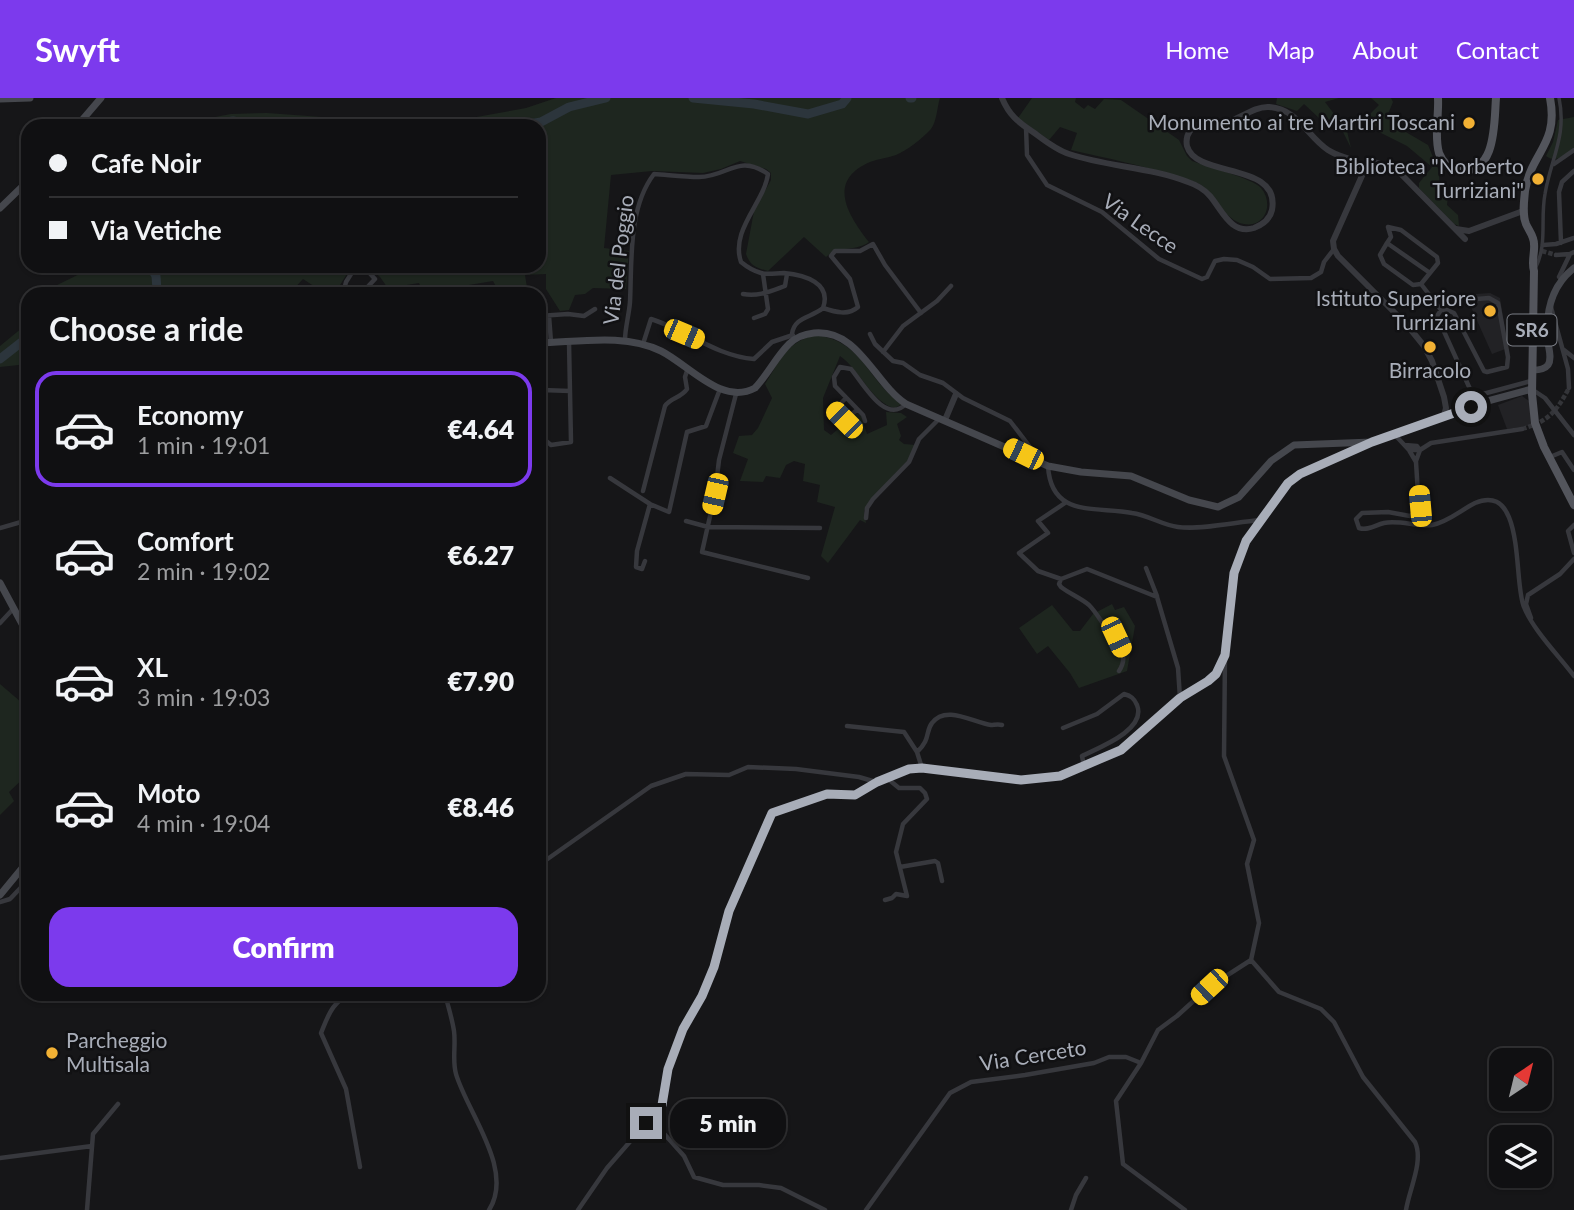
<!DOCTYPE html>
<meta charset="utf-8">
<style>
:root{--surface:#101012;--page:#1e1e20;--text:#f1f3f6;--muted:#9c9d9f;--line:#303032;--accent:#7c3aed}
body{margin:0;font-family:Lato,sans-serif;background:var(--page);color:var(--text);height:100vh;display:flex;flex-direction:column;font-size:26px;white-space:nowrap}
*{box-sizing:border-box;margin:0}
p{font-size:23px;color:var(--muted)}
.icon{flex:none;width:38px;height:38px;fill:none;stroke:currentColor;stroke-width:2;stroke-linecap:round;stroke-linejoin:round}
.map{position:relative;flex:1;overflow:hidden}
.drawer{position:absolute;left:21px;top:189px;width:525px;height:714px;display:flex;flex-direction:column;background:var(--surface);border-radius:21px;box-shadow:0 2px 5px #0004,0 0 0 2px var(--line)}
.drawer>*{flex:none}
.banner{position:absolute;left:21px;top:21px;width:525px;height:154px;border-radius:21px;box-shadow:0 2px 5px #0004,0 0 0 2px var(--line);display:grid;align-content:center;height:154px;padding:0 28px;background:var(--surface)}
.needle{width:46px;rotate:35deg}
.controls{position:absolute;left:1489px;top:950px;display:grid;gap:14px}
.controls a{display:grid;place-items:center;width:63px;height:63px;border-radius:14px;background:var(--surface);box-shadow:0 2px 5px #0004,0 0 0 2px var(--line);font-size:35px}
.end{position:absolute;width:32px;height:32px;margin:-16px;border:9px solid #a8adb8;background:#111;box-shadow:0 0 0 4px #111}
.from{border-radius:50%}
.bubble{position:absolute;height:49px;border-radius:21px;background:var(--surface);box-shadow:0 2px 5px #0004,0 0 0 2px var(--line);font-size:23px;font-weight:800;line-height:49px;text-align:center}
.car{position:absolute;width:21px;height:42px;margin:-21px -10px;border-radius:9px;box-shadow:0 0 5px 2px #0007;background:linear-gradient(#f5c518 24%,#345 0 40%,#f5c518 0 76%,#345 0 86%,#f5c518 0)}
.banner b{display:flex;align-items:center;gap:24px;height:66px;font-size:26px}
.banner b+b{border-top:2px solid var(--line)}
.banner i{width:18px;height:18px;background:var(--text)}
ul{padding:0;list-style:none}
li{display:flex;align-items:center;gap:21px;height:116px;margin:0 14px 10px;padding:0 14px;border:4px solid transparent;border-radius:21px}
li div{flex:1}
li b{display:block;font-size:26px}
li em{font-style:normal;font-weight:800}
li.current{border-color:var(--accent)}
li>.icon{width:63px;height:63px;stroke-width:1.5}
h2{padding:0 28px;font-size:32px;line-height:84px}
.primary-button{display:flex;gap:14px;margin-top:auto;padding:14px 28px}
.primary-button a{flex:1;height:80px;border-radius:21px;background:var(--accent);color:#fff;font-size:28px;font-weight:800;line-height:80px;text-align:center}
header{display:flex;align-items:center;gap:42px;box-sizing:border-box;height:98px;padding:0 35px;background:var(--accent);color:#fff}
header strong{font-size:33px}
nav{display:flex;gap:38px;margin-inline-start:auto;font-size:24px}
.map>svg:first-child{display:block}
</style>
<header>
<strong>Swyft</strong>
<nav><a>Home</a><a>Map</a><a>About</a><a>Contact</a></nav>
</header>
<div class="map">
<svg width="1574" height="1112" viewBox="0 0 1574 1112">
<rect width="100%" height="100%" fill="#161618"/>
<!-- built -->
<path fill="#222225" d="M1490,195L1500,200L1508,250L1492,256L1471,209L1476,196Z
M1522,298L1532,305L1534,327L1507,331L1498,307Z"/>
<!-- green -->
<path fill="#1e261f" d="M556,0H940C937,9 937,23 931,31C923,40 906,53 896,57C887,60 878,61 870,64C826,83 848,117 869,144C855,154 839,147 826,159L804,139L768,173C757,170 750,168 746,156L754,113L771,82V75L766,71L740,63L721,71L703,75L652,73L611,77L604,150L629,153L626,191L593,190L585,196L575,197L569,212L560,213L546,191V176L525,177L528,196H500L493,183L457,189L456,196H424L419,185L407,187V196H392L380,179L368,168H539V28H167L231,16L267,15L432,27L526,10Z
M1032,0H1076L1075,4L1084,11L1088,7L1095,11L1104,1L1121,2L1179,42L1187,58L1192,63C1206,68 1254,81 1261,90C1274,105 1266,130 1244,126C1225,123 1216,97 1201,87C1194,82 1183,81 1175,78C1141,67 1106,60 1071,52L1077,35L1060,29L1049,42L1018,20Z
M1277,0H1339L1325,4L1347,33L1351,50L1343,34L1319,20L1304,6L1297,13L1276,6Z
M1371,0H1391L1393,4L1388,16L1404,33L1428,47L1439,73L1440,96L1448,97L1447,107L1458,117L1459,128L1454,126L1419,90V85L1432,69L1407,48L1379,34L1378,30L1369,23L1370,16L1379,7Z
M1574,19V50C1565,56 1556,66 1546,58L1553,44L1558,22Z
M96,168H352L340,187L339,196H326L303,181L289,196H57L53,189Z
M28,225V266L0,269V248Z
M815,237C864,243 866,282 902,306L895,310C873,306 859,271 840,258L823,300L824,332L831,337L857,315L861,318L867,336L887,327L886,314L901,315L907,319L897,326L901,338L899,342L904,346L916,347L908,362L870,402L864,413L866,425L860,422L828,465L821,458L835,409L817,404L820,387L803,383L805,366L794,363L786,367L780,380L766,378L763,384L740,383L748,361L733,355L739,338L752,337L758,330L772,300L765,286C781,262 785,245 815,237Z
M1112,506L1115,512L1124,509L1135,528L1127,573L1079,590L1070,575L1048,548L1037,556L1019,530L1052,507L1073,533H1080L1093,516Z
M0,586L28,610V676L9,694L14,703L0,717Z"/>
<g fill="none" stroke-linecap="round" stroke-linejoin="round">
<!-- river -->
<path stroke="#2c353c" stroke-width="9" d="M693,0L754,6L808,16L842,6L847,0
M910,0H912
M196,28L233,23L263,28
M373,28H377
M517,28L541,24L569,9L606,0
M150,168L156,178L157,192L154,196
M0,261L28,239"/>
<!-- minor-tunnel -->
<path stroke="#333438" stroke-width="4.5" stroke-dasharray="4.5 2" stroke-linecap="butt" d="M1542,153L1556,157
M1522,331C1549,323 1556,314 1569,290"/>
<!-- pedestrian -->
<path stroke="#37383d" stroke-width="3.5" d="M1535,171C1548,146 1540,122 1545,96C1551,60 1567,38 1559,0"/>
<!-- minor -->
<path stroke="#37383d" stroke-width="4.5" d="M1026,29L1027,57L1047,87L1102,114L1159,161L1202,181L1207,179L1215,163L1224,161L1237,162L1253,169L1270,181L1311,180L1321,174L1324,164L1334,151
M1554,66L1574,52
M1387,145L1380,157L1384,166L1413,187L1421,186
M1561,145L1559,94L1562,84L1574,73
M1543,147L1556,146L1574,140
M1556,157L1570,156
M1430,175L1387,145L1391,139L1388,129L1401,132L1437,159L1438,165L1421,186L1441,212
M1561,181L1559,179L1570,156L1574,154
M343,196L346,184L356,168
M361,196L375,181L363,168
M743,196C758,199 771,193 785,188L787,176
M1477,201L1489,200L1498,205L1508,259L1507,269L1487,274L1484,273L1454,215L1447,212H1441L1437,218L1470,291L1483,296L1531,283
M1551,209L1568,271L1569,290
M823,210C835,214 848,218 858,209L850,181L831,158L835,153H860L873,146L885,167L921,215
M539,218L568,216L584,218L595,211
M549,218L551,244
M754,220L765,216L768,211L763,176
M870,236L875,246L893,263L903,265L920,277L943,285L963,300L1010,323L1043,366
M625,242C625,230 629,217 630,204C632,162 628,110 654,76C669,77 684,79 699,79C728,79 738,55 768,76C764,105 730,132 741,164C747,169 754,173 761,175C768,177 776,175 784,175C805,177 832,185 823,210C811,220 794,219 792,236
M643,246L651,221C686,232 716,258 754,261L772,244L793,237
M1564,252L1574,260
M883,254L903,228L937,203L951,188
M1533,292L1545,300L1574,337
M736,296L719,362L715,396L702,454L808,480
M846,300L834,312L844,322L857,312
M539,307L542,292L570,293
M865,323L863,317L835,288L834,279L840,269L851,271C863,285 885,327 906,306
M539,337L551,347L571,344L569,244
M1395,337L1409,352L1416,364L1419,412L1410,418L1388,414L1362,415L1356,421L1359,430C1368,433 1375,427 1384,425C1400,422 1417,429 1432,427C1448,424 1461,412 1475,405C1526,383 1513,485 1524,509C1533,532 1559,558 1574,578
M1405,347L1417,348L1420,352L1416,363
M1409,352H1420L1431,345L1522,331
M1550,359L1562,354L1574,372
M1048,368C1051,420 1095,408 1132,415C1148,417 1162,427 1178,429C1201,432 1236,424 1260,422
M610,380L650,406
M643,393L665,308C670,300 681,300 687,291L685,279L688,270
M866,420L867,410L873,401L909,364L919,341L940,320
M686,423L708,429L820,430
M1574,427L1568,433L1574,455
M0,430L28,422
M645,463L642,471L636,469L637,453L650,406L669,414L687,334L706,328L720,291
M1146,470L1157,498
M1061,481L1038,473L1019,455L1048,435L1038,423L1065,405
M1531,520L1526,506L1528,497L1560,476L1574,461
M0,525L13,511
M1119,573C1131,555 1115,543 1106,530C1100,522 1096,514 1089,507C1081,500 1070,496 1061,489L1059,486L1061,481L1087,471L1157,499L1178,570L1180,600
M847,628L904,634L917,654L922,670
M1063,630L1097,616L1124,596C1131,598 1134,600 1137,607C1147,632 1098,650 1082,658L1084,668
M917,654C931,641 925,634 932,625C946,606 974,625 991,627C994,627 998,626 1002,627
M539,767L651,688L686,676L729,677L748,669L796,671L859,679L876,684
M900,769L935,763L938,765L942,783
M885,802L892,800L896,796L907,798L896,754L903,726L927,701L925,695L920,690H899L888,681
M0,804L10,801L28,782
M1251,862L1279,894L1321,911L1334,924L1363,979L1415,1044C1424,1063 1409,1092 1406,1112
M353,896C333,901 328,918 321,935L346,991L360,1069
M445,896C448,908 452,920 454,933C456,947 452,962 456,976C467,1014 515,1072 489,1112
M650,1020L684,1058L694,1079L723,1087H759L781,1090L825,1112
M0,1060L92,1048
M87,1112L93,1036L118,1006
M578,1112L607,1070L662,1007L668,971L683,931L702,898L714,869L729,813L772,715L827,697H855L877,684L909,671L922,670L1022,683L1060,678L1121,652L1180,600L1208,583L1216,576L1225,557
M866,1112L950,995L971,984L1025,977L1094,965L1109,959H1126L1141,965
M1071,1112L1076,1097L1086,1080
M1185,1112L1123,1066L1116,1003L1141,965L1158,932L1177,918L1209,889L1251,862L1259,825L1247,766L1254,742L1224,658L1225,557L1234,475L1249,439L1291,382L1370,345"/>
<!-- tertiary -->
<path stroke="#37383d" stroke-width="6" d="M1002,0C1009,17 1018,24 1033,34C1044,42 1056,52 1069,56C1108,69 1150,69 1188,84C1197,87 1204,91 1210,98C1222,112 1231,137 1254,130C1262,127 1270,121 1272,112C1281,63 1196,81 1187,48C1186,43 1187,37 1190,33C1198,23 1209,26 1219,26C1236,25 1252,8 1269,9C1298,11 1307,38 1328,52C1340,60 1355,60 1365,71
M1456,131L1469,133L1523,113
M1444,318L1446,310L1444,299L1432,263L1424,248L1407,227L1338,158L1334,151L1333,143L1365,71L1373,64L1388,68L1401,76L1465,141
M945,322L956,296"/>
<!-- secondary -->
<path stroke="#45474d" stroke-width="7" d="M0,1L30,0
M77,28L101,0
M0,110L28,83
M539,245C578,244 625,235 661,253C689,267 722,308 755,290C768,276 776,259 789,246C796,239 804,236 814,235C859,231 874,285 906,306L1048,368L1081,374L1131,378L1189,402L1218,409L1239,399L1271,363L1294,347L1372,344L1484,304L1532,291
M1533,272C1538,272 1545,271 1548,267C1552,261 1549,251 1548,245C1545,216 1551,188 1574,170
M0,485L28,537
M0,797L28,763"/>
<!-- primary -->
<path stroke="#53555c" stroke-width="8" d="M1438,0C1439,17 1434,38 1439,55C1442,63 1449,71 1458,72C1497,78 1494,24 1496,0
M1550,0C1559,47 1531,54 1525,93C1524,104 1522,116 1526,126C1529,133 1534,138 1534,146C1535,155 1531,164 1534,173L1532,296L1535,325L1544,349L1574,407"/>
</g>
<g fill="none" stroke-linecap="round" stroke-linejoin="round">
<!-- route -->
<path stroke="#a8adb8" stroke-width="9" d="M646,1025L662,1007L668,971L683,931L702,898L714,869L729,813L772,715L827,696L855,697L877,684L909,671L922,670L1021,682L1060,678L1121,652L1180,600L1208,583L1216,576L1225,557L1234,475L1246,443L1288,385L1300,376L1372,344L1471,309"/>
</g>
<!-- markers -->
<g fill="#f2b134" stroke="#111113" stroke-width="2.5">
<circle cx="1469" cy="25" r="7"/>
<circle cx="1538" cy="81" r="7"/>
<circle cx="1490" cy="213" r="7"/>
<circle cx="1430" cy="249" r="7"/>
<circle cx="52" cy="955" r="7"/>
</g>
<g text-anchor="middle" stroke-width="5" stroke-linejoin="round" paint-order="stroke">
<!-- shield labels -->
<rect fill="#111113" stroke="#7b7e86" stroke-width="2" x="1507.5" y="216.5" width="49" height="31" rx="5"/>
<g font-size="19" font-weight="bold" fill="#a8adb8">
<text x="1532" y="239">SR6</text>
</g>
<!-- poi labels -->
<g font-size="21" fill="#a8adb8" stroke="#111113" text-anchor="end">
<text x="1455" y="32">Monumento ai tre Martiri Toscani</text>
<text x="1524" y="76">Biblioteca "Norberto<tspan x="1524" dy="24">Turriziani"</tspan></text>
<text x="1476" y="208">Istituto Superiore<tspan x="1476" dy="24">Turriziani</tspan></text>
<text x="1430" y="280" text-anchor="middle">Birracolo</text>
<text x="66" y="950" text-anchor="start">Parcheggio<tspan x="66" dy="24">Multisala</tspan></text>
</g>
<!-- street labels -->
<g font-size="21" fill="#a8adb8" stroke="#111113">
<text transform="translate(1140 126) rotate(35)" y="7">Via Lecce</text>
<text transform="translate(619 162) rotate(-83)" y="7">Via del Poggio</text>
<text transform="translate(1033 958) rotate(-9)" y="7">Via Cerceto</text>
</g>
</g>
</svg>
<div class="controls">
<a><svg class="needle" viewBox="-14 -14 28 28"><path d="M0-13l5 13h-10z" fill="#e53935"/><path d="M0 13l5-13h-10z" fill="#9c9d9f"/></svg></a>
<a><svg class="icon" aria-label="layers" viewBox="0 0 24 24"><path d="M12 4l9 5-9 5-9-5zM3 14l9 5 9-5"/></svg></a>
</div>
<i class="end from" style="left:1471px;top:309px"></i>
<i class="end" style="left:646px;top:1025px"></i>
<div class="bubble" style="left:670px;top:1001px;width:116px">5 min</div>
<i class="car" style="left:684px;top:236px;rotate:113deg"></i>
<i class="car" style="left:844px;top:322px;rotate:315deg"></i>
<i class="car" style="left:1023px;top:356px;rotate:296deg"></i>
<i class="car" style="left:715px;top:396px;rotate:193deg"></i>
<i class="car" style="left:1420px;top:408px;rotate:355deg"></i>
<i class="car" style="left:1116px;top:539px;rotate:155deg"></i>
<i class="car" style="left:1209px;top:889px;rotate:227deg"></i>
<div class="banner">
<b><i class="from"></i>Cafe Noir</b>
<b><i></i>Via Vetiche</b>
</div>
<section class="drawer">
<h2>Choose a ride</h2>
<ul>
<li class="current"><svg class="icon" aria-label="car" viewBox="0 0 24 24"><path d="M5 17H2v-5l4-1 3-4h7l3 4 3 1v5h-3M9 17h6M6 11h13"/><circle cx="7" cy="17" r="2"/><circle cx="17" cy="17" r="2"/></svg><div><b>Economy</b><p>1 min · 19:01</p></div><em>€4.64</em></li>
<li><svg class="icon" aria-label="car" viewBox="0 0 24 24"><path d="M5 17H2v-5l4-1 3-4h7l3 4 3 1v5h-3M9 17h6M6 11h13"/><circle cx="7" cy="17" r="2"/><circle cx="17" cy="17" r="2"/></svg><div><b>Comfort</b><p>2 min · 19:02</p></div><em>€6.27</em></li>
<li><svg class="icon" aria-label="car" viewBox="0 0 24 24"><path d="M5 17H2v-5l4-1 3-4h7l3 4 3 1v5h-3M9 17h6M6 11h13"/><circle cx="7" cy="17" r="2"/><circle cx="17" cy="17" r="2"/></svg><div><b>XL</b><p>3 min · 19:03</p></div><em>€7.90</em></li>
<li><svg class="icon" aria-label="car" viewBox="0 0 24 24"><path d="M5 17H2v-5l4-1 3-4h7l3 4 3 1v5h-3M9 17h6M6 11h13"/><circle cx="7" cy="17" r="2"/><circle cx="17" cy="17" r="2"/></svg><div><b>Moto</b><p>4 min · 19:04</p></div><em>€8.46</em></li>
</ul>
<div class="primary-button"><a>Confirm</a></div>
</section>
</div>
